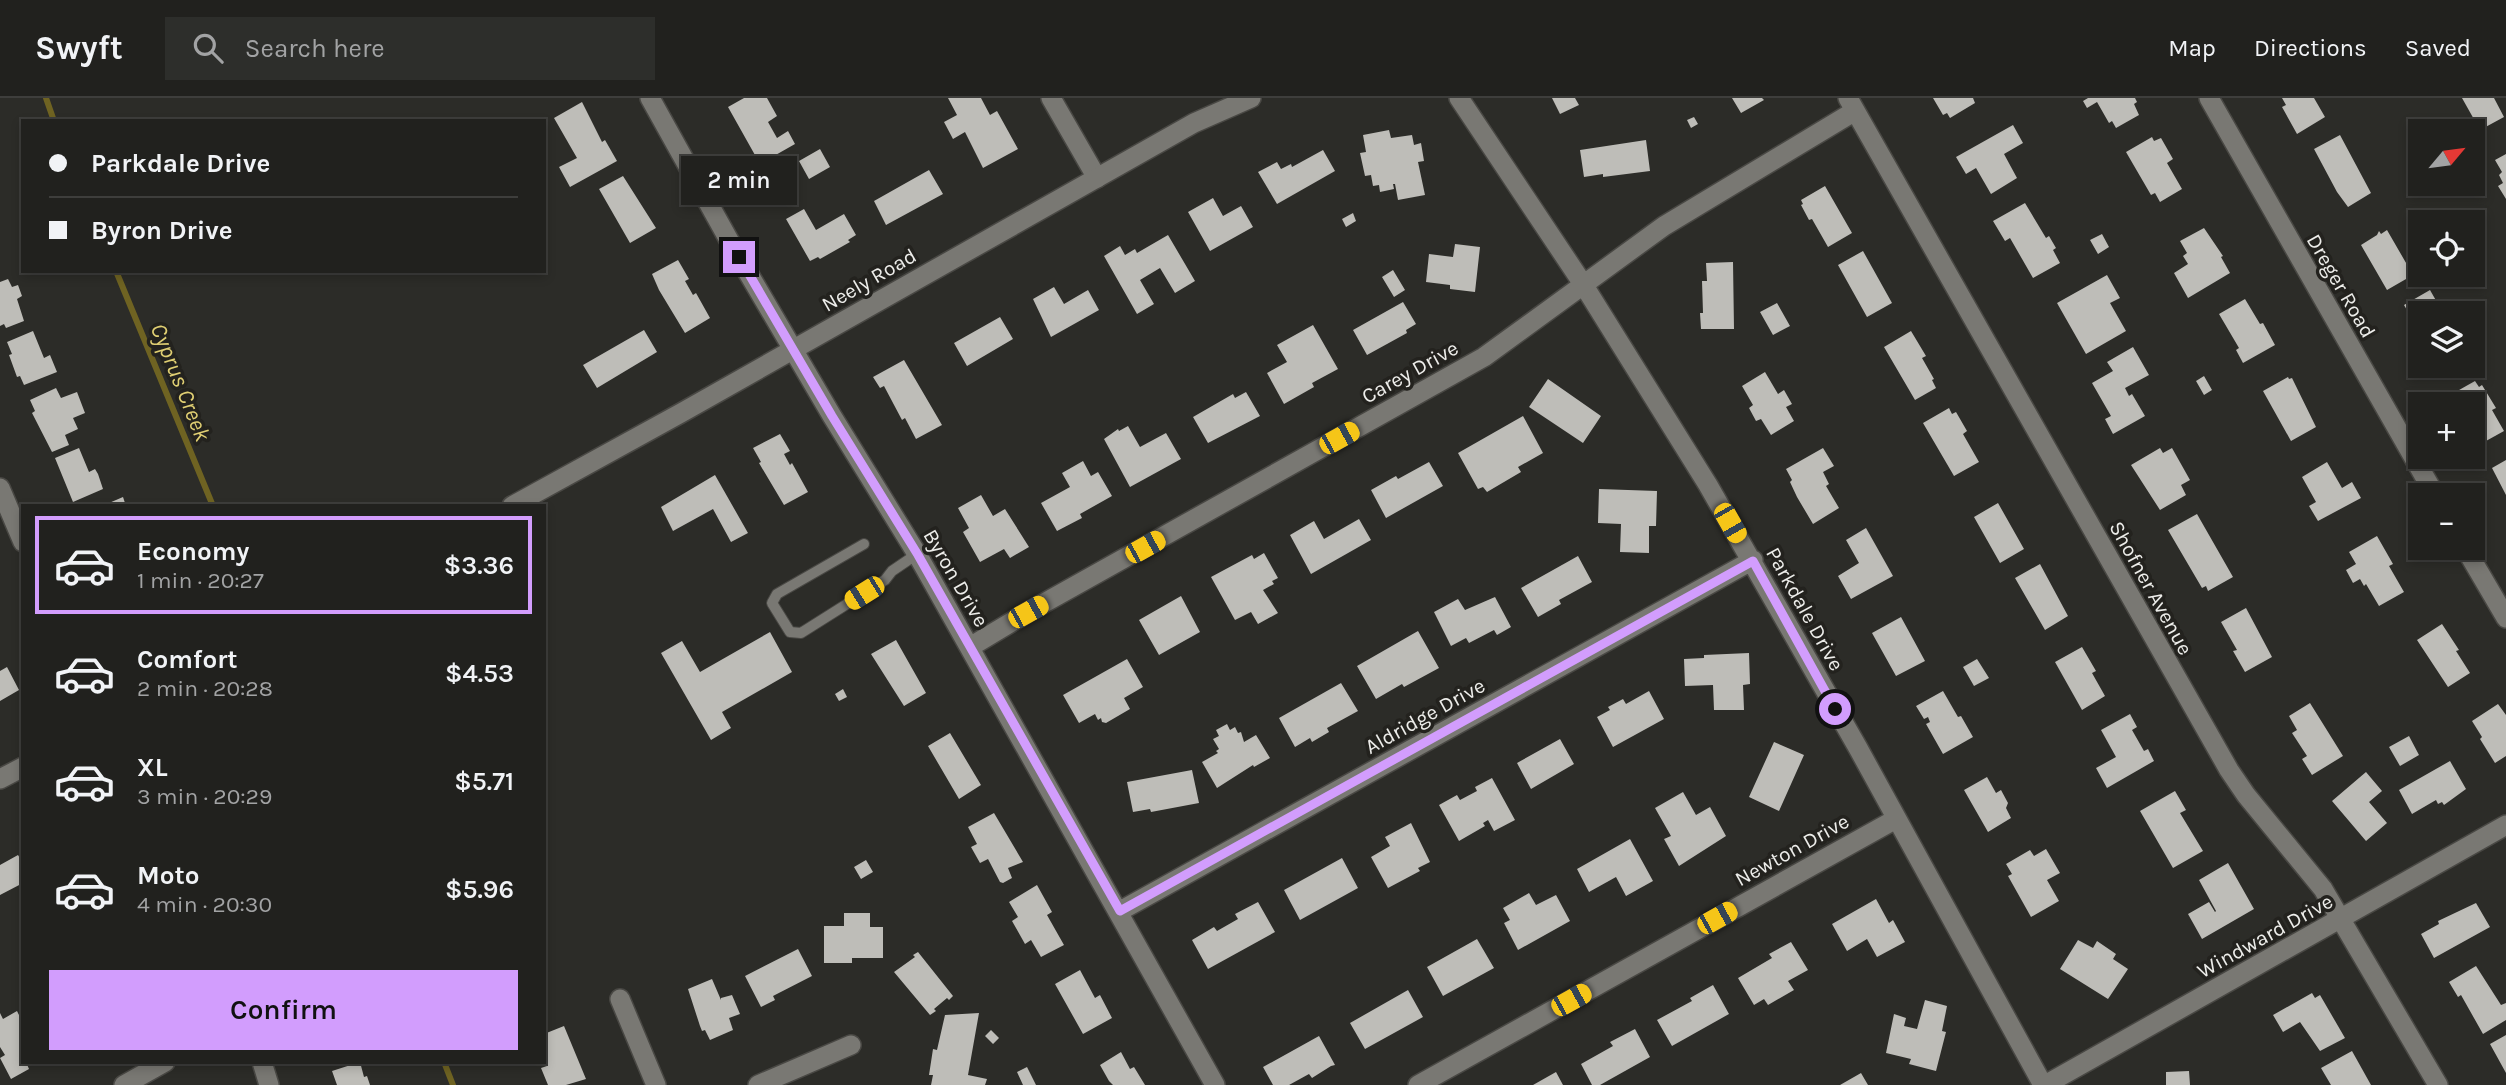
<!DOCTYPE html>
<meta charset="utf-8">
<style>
:root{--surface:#21211e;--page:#2d2e2b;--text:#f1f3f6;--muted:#a2a3a4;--line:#3e3e3c;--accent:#d29dfd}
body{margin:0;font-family:Karla,sans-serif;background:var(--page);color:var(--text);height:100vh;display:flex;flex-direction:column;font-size:26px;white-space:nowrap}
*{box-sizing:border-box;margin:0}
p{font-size:23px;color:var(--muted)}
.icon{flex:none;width:38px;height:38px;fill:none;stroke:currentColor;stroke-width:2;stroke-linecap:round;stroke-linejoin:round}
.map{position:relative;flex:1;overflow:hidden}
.side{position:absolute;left:21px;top:406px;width:525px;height:560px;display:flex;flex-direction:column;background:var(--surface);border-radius:0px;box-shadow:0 4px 10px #0003,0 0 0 2px var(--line)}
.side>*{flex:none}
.banner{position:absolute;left:21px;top:21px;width:525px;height:154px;border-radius:0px;box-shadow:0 4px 10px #0003,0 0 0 2px var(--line);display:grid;align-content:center;height:154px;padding:0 28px;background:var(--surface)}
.needle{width:46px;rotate:61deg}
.buttons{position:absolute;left:2408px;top:21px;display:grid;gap:14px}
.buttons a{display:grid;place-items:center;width:77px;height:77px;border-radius:0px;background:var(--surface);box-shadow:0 4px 10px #0003,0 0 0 2px var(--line);font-size:35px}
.end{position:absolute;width:32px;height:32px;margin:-16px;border:9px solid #d29dfd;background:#111;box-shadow:0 0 0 4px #111}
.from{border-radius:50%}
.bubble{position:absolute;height:49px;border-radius:0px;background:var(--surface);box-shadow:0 4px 10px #0003,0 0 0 2px var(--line);font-size:23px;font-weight:600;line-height:49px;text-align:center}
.car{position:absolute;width:21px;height:42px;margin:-21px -10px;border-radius:9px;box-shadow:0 0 5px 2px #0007;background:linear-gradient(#f5c518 24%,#345 0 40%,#f5c518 0 76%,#345 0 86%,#f5c518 0)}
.banner b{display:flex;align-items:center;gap:24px;height:66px;font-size:26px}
.banner b+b{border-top:2px solid var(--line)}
.banner i{width:18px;height:18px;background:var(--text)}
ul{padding:12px 0 0;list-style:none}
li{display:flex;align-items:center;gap:21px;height:98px;margin:0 14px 10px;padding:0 14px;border:4px solid transparent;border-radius:0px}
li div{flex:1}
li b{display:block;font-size:26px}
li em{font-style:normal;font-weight:600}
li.selected{border-color:var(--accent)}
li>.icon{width:63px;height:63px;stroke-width:1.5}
.primary-button{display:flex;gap:14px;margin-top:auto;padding:14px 28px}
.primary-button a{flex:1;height:80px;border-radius:0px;background:var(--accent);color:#111;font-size:28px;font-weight:600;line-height:80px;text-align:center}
header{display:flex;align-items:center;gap:42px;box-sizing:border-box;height:98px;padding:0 35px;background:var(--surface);border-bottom:2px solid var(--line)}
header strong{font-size:33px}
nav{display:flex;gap:38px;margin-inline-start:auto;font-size:24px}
.search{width:490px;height:63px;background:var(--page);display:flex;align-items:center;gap:18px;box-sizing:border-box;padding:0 24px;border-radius:0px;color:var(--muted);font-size:26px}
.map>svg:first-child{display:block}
</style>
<header>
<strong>Swyft</strong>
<div class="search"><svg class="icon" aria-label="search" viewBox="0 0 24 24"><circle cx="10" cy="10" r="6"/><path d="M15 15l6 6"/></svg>Search here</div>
<nav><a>Map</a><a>Directions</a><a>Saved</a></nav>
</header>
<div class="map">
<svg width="2506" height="987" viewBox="0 0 2506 987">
<rect width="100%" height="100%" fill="#2c2c28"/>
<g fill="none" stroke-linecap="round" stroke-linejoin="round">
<!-- stream -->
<path stroke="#6f6322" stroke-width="6" d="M46,0L54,23
M116,173L213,408
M444,964L453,987"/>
</g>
<!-- building -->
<path fill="#bebdb8" d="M744,0H767L777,18L768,24L777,40L788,33L795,46L760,66L728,9Z
M948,0H981L990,17L997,13L1018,51L983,70L965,34L953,41L944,24L957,17Z
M1552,0H1575L1579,7L1560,16Z
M1732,0H1762L1764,2L1741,15Z
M1933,0H1973L1975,5L1950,20L1947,15L1943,17Z
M2088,0H2135L2137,4L2134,6L2139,17L2116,30L2112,23L2109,25L2097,4L2087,10L2083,3Z
M2282,0H2314L2325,19L2297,36L2282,9L2286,7Z
M2462,0H2494L2504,19L2480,32Z
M582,4L602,44L605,42L617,63L570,89L559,69L577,60L554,20Z
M1694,19L1698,26L1691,30L1687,22Z
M2013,27L2023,45L2004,56L2017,80L1991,96L1976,70L1966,76L1956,59Z
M2451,29H2468V33H2451Z
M1389,32L1391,40L1412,37L1414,47L1421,45L1424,63L1418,64L1425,97L1398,102L1395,86H1393L1394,91L1380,94L1379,87L1373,88L1371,77L1365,78L1360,55L1366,54L1363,37Z
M2340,37L2371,95L2348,109L2337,94L2314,51Z
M2152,39L2154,43L2161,40L2173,61L2167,65L2182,91L2160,104L2155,95L2151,97L2126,54Z
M1646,42L1650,73L1603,79V76L1584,79L1580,52Z
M820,51L830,69L809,81L799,63Z
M1323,52L1335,73L1277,106L1258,74L1277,64L1281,71L1291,66L1292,69Z
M2506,56V101L2498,88L2503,85L2499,77L2502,74L2495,62Z
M929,72L943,96L886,127L874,103Z
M623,78L656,130L630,145L599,91Z
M1825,88L1852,135L1828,149L1812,121L1809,122L1801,107L1803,106L1801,102Z
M1213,100L1223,118L1241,108L1253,129L1210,153L1188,114Z
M2025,105L2046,140L2049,138L2056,150L2053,152L2060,165L2033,180L2010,140L2005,143L1993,123Z
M804,111L816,132L844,116L856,137L848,142L850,144L820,161L818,159L810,163L786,121Z
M1353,115L1356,123L1346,129L1342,121Z
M2204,130L2223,158L2221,159L2230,175L2188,200L2174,175L2188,166L2183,158L2187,155L2180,143Z
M2387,132L2413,177L2387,192L2361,147L2377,137L2379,133L2381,136Z
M2102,136L2109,149L2098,156L2090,142Z
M1168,137L1195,183L1175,195L1160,170L1140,182L1154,206L1137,216L1104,158L1120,148L1125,157L1135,151L1137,155Z
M1455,146L1480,149L1475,194L1450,191V187L1426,184L1429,156L1453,159Z
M1863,153L1892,205L1867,219L1838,167Z
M678,162L689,181L685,183L693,197L696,195L710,220L685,235L659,192L652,176Z
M1733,164L1734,231H1701L1700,215H1703L1702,183H1707L1706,165Z
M1393,172L1405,192L1394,199L1382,179Z
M2107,177L2120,200L2110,205L2126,233L2086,256L2057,205Z
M8,181L12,189L18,187L22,198L17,201L24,223L6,230L4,226L0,228V184Z
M1054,189L1064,206L1088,192L1099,212L1051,239L1033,201Z
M2430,192L2442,213L2441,215H2420V247L2409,227L2414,224L2404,207Z
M2245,201L2260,226L2263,225L2275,247L2243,265L2236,252L2239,250L2219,216Z
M1403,204L1416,226L1406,232L1407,235L1367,257L1353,232Z
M1777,205L1790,228L1773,237L1760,214Z
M1000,219L1013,241L967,268L954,245Z
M1313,227L1338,271L1312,285L1314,289L1284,306L1267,275L1287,264L1277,247Z
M644,232L657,254L597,290L583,267Z
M33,233L44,260L50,257L57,274L24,287L20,278L17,279L9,257L12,256L7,244Z
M1911,233L1926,258L1922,260L1934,281L1932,282L1936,290L1915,302L1884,249Z
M2133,249L2149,277L2125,290L2129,298L2132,296L2145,318L2113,336L2105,321L2111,318L2092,285L2113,273L2107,264Z
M904,262L942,327L916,341L905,320L902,322L884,288L880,290L873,279Z
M1765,274L1778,296L1784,292L1792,306L1786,309L1794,323L1771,337L1761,321L1756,323L1749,310L1753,307L1742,288Z
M2204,278L2212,292L2204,297L2196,283Z
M2288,279L2289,281L2292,280L2316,329L2291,343L2263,293Z
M1548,281L1601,318L1583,345L1529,309Z
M2475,283L2479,289L2482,287L2496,310L2492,312L2504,333L2477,348L2473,341V306H2458L2452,296Z
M56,290L61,300L77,294L85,315L73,320L78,331L65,337L69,347L52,354L32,315L35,313L30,302Z
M1246,294L1260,318L1208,345L1193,319L1233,296L1235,300Z
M1949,310L1952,316L1956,314L1967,333L1963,336L1979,364L1954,378L1923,325Z
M1523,318L1543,355L1518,369L1521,374L1487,394L1483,389L1478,391L1458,355Z
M1128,328L1140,349L1166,335L1181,361L1130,389L1104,341L1118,331L1119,333Z
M780,336L790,353L784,356L790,367L792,365L808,394L784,407L759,365L761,364L753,350Z
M79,350L89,374L95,371L98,376L103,391L73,404L55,360Z
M1823,350L1834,368L1823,374L1829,386L1826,388L1839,410L1813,426L1797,399L1790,384L1792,382L1786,371Z
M2160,350L2163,355L2172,350L2190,382L2181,387L2186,397L2160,412L2131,367Z
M2506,362V397L2492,370Z
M1083,363L1091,378L1098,374L1112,398L1080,416L1082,420L1057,433L1041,405L1070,389L1062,375Z
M1429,364L1443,388L1386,420L1371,392L1396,378L1398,381Z
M2327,364L2342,390L2352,384L2361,400L2318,423L2309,408L2316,404L2302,379Z
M715,377L748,435L731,444L713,411L673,433L661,409Z
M1599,391L1657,393L1656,428H1649V455L1620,454L1621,426L1598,425Z
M981,397L993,418L1005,411L1029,449L1010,460L1004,451L980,464L963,434L969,430L958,410Z
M123,399L126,408H102Z
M1998,405L2024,451L2000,465L1974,419Z
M2197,416L2233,479L2208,493L2206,488L2202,490L2168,432Z
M1359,421L1371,442L1311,476L1290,437L1314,423L1324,441Z
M1866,430L1893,478L1851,501L1838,478L1859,465L1846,442Z
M2377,438L2393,466L2389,468L2404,494L2379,508L2366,486L2364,488L2360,481L2353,485L2346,472L2356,466L2349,454Z
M1264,455L1278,480L1272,483L1274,486L1263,492L1278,515L1258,526L1251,514L1235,522L1211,479L1252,457L1254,461Z
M1578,458L1592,484L1559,502L1561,506L1538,519L1521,490Z
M2040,466L2068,518L2045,532L2015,480Z
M1181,498L1200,534L1159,557L1139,522Z
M1495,499L1511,529L1497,537L1494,532L1469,545L1466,540L1451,548L1434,514L1458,501L1465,512Z
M2246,510L2272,559L2245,574L2233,553L2237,552L2221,524Z
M1901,519L1925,563L1896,578L1872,535Z
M2442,526L2459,552L2456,553L2470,575L2448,589L2417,542Z
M1418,533L1439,570L1404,589L1402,586L1376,601L1357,568Z
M770,534L792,574L722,614L731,630L711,642L661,555L682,543L700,574Z
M896,542L926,595L904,608L871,556Z
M2082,549L2096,573L2092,575L2105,598L2082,612L2055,564Z
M1749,555L1750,586L1743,587L1744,612H1714L1713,587L1685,588L1684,561L1704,560V557Z
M1127,561L1143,589L1124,600L1130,611L1106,625L1102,624L1101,620L1098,622L1095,616L1079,625L1063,597Z
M1977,561L1989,580L1974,588L1963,569Z
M7,569L19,592L0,603V573Z
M1341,585L1358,613L1327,630L1329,634L1312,644L1310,640L1295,649L1279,620Z
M843,591L847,599L839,603L835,596Z
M1649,593L1664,621L1613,649L1597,619L1610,612L1608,609L1623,601L1626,606Z
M1943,593L1958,619L1961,618L1973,639L1943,656L1926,626L1930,624L1928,619L1924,621L1916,608Z
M2310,605L2343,658L2312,677L2302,661L2307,658L2292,635L2297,632L2289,618Z
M2498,606L2506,617V658L2495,665L2480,641L2482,639L2472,623Z
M2130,616L2137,629L2132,632L2144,653L2148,651L2154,663L2107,690L2096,670L2116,659L2101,632Z
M1227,626L1230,632L1235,629L1238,635L1241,634L1244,644L1256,637L1270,660L1254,669L1253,667L1217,690L1202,664L1218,655L1216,653L1219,651L1213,641L1219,638L1216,632Z
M950,635L981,687L959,701L928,648Z
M2409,638L2419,657L2400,668L2389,649Z
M1560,641L1574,666L1531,691L1517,665Z
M1774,644L1804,657L1779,713L1749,699Z
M2450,663L2466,691L2444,707L2442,704L2438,706L2436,702L2412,716L2399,692Z
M1192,672L1199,705L1151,714L1150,711L1133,714L1127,684Z
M2366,674L2382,693L2369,704L2387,725L2366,743L2332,703Z
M1987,679L1996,695L2001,692L2008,705L2006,710L2011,720L1988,734L1964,692Z
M1492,680L1515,722L1494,733L1488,722L1483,725L1485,728L1459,743L1439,707L1457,697L1460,702L1477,693L1475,689Z
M2175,693L2186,712L2180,715L2203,753L2173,770L2140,713Z
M1683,694L1696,717L1710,709L1726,738L1679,768L1664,741L1671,738L1655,710Z
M994,715L1023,764L1008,770L1012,780L1003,785L1000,784L988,761L980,765L971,749L977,746L968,729Z
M1411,725L1430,764L1418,770L1420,773L1388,790L1371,759L1390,748L1385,739Z
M1630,741L1653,783L1626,798L1616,779L1589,794L1577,771Z
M2046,751L2060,775L2047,782L2059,803L2031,819L2008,778L2012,776L2006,766L2030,752L2034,758Z
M18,757L23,765V785L0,797V767Z
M1342,760L1358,790L1300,822L1284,792Z
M866,762L873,774L861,781L854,769Z
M2228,765L2254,811L2202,841L2188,816L2209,804L2215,814L2216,813L2199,782Z
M1037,787L1052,814L1047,817L1064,847L1041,859L1031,842L1025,846L1012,823L1018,819L1009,804Z
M1529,795L1536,807L1556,797L1570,823L1518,852L1504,825L1510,822L1503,810Z
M1876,801L1889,825L1893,822L1905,844L1877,859L1867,841L1847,853L1832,826Z
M1258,804L1275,834L1208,871L1192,842L1214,829L1217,833L1238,821L1235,816Z
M2476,805L2490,829L2434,860L2421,836L2439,826L2438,823Z
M844,815H870V829H883V860H852V865H824V828H844Z
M1477,841L1494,870L1443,898L1427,869Z
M2078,842L2093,850L2097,843L2116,856L2113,861L2128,871L2108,901L2060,871Z
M1791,844L1808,872L1788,883L1794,892L1768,907L1764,901L1754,907L1738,880L1772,860L1769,856Z
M798,851L812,878L773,898L775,902L761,909L745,878Z
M918,854L953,898L949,902L947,900L934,911L936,913L930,917L894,874L915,859L913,857Z
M2476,868L2501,907L2506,905V922L2483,936L2461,897L2458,899L2449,884Z
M1080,872L1095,900L1100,897L1112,920L1083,936L1055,886Z
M712,881L721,902V900L732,897L740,916L729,920L733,932L710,942L705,932L702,933L700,928L688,891Z
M1713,887L1729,916L1672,948L1657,922L1692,903L1690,900Z
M1408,892L1423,919L1365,951L1350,925Z
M2312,895L2315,900L2320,897L2345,940L2320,953L2300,924L2283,934L2273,917Z
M1925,902L1947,908L1942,933L1946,934L1936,973L1909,966L1911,961L1886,955L1894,916L1906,920L1904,928L1917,931Z
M17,913L21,921L23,920V950L20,952L23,964H26L29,971L11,981L0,960L5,957L0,949V915L3,921Z
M979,915L968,977L987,981L985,987H931L933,977H929L933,951L937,952L945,917Z
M564,928L586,981L566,987H548L541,970L547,968L544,962V936Z
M1635,931L1650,959L1600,987H1592L1581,966L1613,948L1610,944Z
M991,932L999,940L993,946L985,938Z
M2506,937V975L2490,946Z
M1319,938L1335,967L1331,968L1312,980L1309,976L1289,987H1273L1263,969Z
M2352,953L2371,987H2331L2321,970Z
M1121,954L1130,971L1134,969L1145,987H1113L1109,983L1100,967Z
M360,964L364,979L367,978L370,987H337L332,973Z
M1027,969L1036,987H1023L1017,974Z
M2189,973L2190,987H2166V974Z
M1556,974L1563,987H1533Z
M1861,975L1868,987H1840Z"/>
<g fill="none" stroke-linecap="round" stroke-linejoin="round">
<defs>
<path id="service" d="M864,446L777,496L772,505L790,534L801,535L885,482L892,473L917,456"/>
<path id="minor" d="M650,0L730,144L832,318L917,456L1215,987
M1051,0L1097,80
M1459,0L1583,186L1708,387L1858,650L2043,987
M1848,0L2229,672L2246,697L2323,791L2438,987
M2209,0L2435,397
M0,390L23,444
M2465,450L2506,520
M970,549L1028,514L1484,259L1664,128L1855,13
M1120,813L1753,462
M620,901L656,987
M262,964L269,987
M124,987L165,964
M758,987L851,947
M1418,987L1896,721
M2045,987L2506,727"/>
<path id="tertiary" d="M512,408L681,315L1194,25L1251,0
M0,681L23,669"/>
</defs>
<!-- service casing -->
<use href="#service" stroke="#494844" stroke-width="12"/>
<!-- minor casing -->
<use href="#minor" stroke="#494844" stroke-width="22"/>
<!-- tertiary casing -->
<use href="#tertiary" stroke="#494844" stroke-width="22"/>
<!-- service -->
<use href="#service" stroke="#797873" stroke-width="10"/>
<!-- minor -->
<use href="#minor" stroke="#797873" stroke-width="19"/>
<!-- tertiary -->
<use href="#tertiary" stroke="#797873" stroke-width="19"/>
</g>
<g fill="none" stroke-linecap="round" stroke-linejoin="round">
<!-- route -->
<path stroke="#d29dfd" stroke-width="9" d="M739,159L832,318L918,457L1120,813L1753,463L1835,611"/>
</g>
<g text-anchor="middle" stroke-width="7" stroke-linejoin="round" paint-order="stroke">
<!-- street labels -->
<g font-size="21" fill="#ededea" stroke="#23221e">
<text transform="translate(869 182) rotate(-30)" y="7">Neely Road</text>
<text transform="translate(2341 188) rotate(60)" y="7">Dreger Road</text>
<text transform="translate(1410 274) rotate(-29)" y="7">Carey Drive</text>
<text transform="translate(956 480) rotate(60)" y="7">Byron Drive</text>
<text transform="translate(2151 490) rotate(61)" y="7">Shofner Avenue</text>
<text transform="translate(1805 511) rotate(61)" y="7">Parkdale Drive</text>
<text transform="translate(1425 618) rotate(-29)" y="7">Aldridge Drive</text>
<text transform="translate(1792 752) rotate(-29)" y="7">Newton Drive</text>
<text transform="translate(2265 838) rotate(-29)" y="7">Windward Drive</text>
</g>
<!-- water labels -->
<g font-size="23" font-style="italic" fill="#e0cf73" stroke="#23221e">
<text transform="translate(181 284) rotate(68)" y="8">Cyprus Creek</text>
</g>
</g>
</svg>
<div class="buttons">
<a><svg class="needle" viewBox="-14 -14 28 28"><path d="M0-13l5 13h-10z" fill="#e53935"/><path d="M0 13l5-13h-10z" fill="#a2a3a4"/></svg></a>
<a><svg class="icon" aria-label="locate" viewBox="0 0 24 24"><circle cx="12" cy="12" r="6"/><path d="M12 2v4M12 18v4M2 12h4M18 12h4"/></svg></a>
<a><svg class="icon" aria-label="layers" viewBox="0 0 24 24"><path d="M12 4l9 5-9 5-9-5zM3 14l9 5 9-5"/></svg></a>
<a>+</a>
<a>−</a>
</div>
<i class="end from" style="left:1835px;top:611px"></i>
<i class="end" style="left:739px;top:159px"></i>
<div class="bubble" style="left:681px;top:58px;width:116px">2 min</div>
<i class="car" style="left:1339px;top:340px;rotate:61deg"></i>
<i class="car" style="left:1730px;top:425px;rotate:150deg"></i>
<i class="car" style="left:1145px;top:449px;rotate:61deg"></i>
<i class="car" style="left:864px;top:495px;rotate:238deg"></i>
<i class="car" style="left:1028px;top:514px;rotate:61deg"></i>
<i class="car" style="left:1717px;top:820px;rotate:61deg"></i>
<i class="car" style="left:1571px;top:902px;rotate:61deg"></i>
<div class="banner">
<b><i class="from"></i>Parkdale Drive</b>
<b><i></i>Byron Drive</b>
</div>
<section class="side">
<ul>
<li class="selected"><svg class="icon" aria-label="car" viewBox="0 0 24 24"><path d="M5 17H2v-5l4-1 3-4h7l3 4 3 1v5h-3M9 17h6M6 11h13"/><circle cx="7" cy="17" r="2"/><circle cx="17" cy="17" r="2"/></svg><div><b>Economy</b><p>1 min · 20:27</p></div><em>$3.36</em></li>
<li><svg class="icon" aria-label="car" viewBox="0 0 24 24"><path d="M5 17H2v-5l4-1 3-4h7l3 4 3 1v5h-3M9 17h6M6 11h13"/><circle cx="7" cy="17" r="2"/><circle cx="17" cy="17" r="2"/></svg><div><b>Comfort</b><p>2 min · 20:28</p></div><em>$4.53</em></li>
<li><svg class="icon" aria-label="car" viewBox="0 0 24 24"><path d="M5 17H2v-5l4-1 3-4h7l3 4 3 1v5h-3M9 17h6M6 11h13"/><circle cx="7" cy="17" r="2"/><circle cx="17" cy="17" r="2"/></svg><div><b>XL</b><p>3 min · 20:29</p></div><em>$5.71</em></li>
<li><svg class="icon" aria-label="car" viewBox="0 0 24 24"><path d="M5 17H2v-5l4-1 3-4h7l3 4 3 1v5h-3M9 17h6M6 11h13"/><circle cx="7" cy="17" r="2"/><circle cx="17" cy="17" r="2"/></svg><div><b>Moto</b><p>4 min · 20:30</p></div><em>$5.96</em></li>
</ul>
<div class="primary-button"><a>Confirm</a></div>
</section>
</div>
